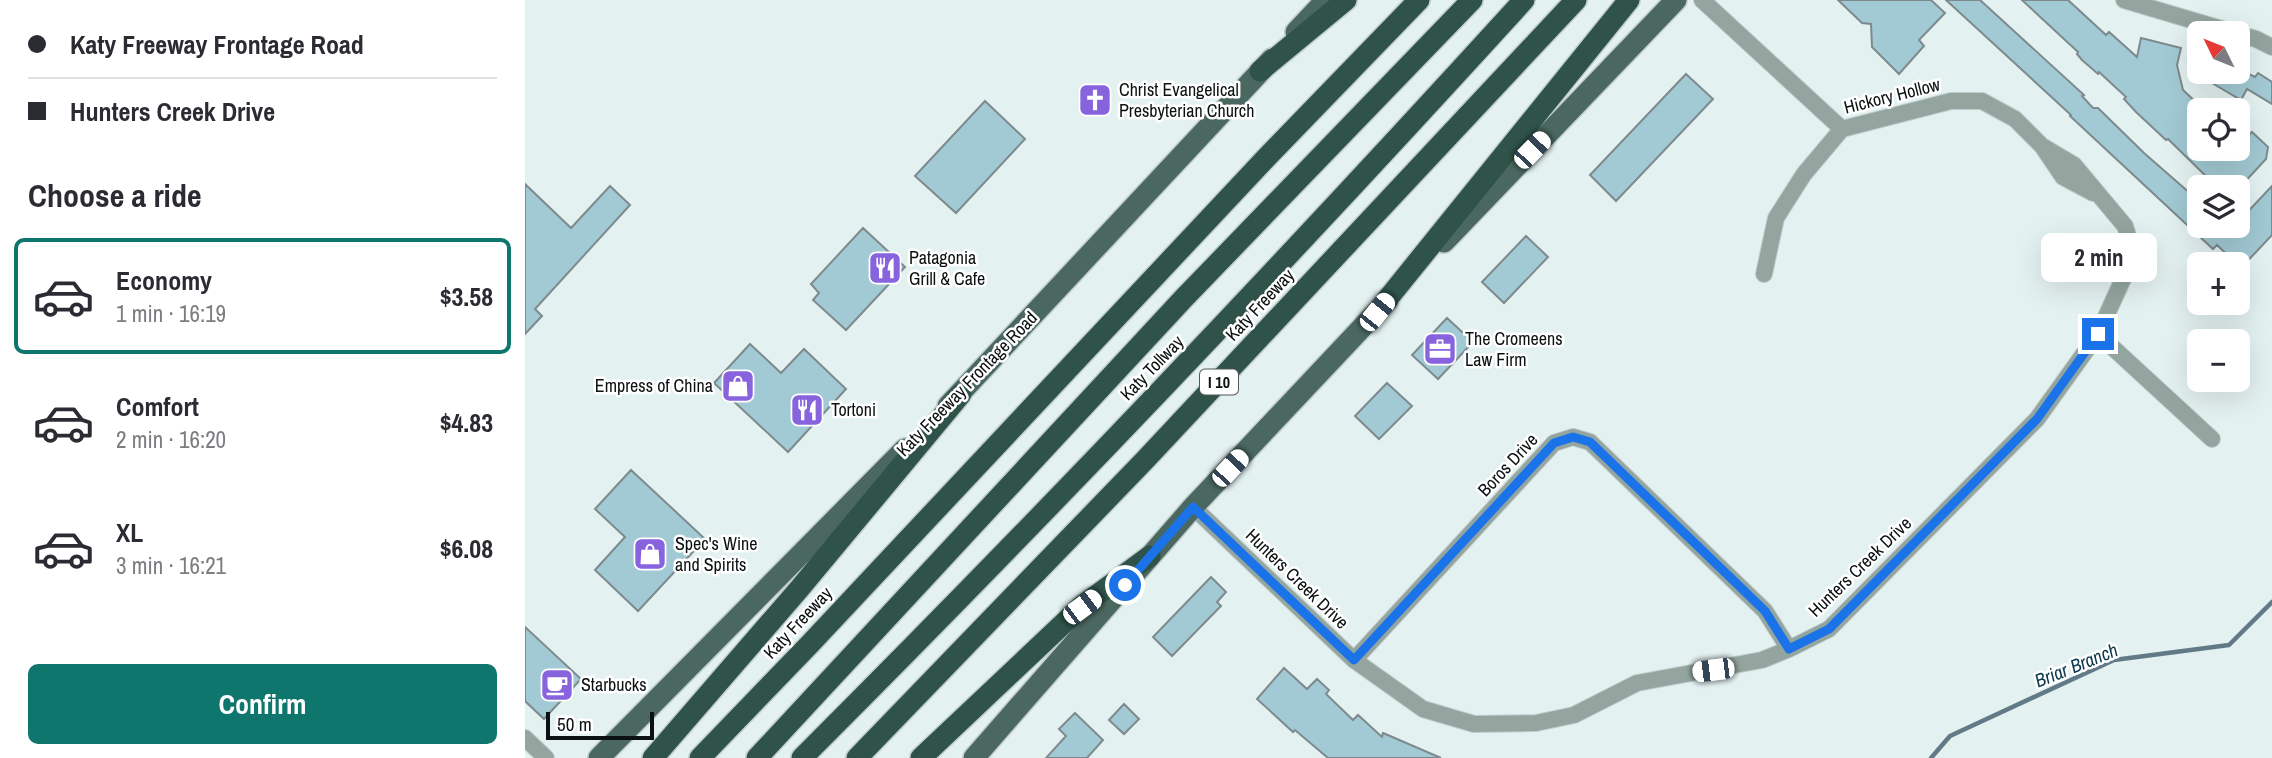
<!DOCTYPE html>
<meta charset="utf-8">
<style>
:root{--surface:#fff;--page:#f2f2f3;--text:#2b2b33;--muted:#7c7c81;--line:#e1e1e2;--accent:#0f766e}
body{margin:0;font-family:"Archivo Narrow",sans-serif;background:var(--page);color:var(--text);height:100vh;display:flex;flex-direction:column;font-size:26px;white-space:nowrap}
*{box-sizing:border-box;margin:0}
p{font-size:23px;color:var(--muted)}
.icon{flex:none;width:38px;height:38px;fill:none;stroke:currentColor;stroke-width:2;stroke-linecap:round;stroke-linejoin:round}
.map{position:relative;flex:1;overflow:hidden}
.panel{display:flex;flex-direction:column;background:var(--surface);width:525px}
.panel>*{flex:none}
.hud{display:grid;align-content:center;height:154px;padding:0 28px;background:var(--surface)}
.needle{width:46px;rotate:313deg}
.tools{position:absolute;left:1662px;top:21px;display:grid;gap:14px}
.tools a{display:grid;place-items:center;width:63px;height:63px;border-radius:10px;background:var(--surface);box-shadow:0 7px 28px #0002;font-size:35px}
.scale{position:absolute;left:21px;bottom:18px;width:108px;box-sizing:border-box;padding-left:7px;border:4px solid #0b1010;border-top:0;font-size:19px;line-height:24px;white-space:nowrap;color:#0b1010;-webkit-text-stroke:5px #fff;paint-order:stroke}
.end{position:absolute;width:32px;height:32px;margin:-16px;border:9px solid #1a73e8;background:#fff;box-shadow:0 0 0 4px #fff}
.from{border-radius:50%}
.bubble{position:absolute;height:49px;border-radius:10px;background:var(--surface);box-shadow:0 7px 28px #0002;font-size:23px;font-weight:700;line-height:49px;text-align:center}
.car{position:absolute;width:21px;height:42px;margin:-21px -10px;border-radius:9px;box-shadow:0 0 5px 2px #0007;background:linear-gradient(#fff 24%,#345 0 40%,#fff 0 76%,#345 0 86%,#fff 0)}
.hud b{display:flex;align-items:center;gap:24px;height:66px;font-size:26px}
.hud b+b{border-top:2px solid var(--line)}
.hud i{width:18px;height:18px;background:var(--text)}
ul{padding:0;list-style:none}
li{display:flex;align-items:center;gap:21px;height:116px;margin:0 14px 10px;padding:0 14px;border:4px solid transparent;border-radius:10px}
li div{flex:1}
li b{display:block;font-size:26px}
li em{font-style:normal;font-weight:700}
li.active{border-color:var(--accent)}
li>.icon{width:63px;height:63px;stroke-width:1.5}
h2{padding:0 28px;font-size:32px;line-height:84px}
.button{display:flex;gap:14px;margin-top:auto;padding:14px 28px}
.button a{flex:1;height:80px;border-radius:10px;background:var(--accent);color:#fff;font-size:28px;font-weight:700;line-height:80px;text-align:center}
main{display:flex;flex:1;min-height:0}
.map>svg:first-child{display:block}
</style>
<main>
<section class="panel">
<div class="hud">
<b><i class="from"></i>Katy Freeway Frontage Road</b>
<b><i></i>Hunters Creek Drive</b>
</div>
<h2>Choose a ride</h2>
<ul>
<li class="active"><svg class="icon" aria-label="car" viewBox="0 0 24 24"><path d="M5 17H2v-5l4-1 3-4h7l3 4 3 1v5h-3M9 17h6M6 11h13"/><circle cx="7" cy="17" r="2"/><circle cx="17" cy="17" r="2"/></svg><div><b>Economy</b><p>1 min · 16:19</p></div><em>$3.58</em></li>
<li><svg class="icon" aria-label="car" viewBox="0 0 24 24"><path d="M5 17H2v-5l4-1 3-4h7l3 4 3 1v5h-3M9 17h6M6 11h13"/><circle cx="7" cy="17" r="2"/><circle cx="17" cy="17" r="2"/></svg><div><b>Comfort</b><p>2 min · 16:20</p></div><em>$4.83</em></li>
<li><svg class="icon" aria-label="car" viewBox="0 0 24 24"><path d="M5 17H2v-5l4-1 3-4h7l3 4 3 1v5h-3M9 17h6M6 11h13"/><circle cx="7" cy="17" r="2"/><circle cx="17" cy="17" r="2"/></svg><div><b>XL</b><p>3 min · 16:21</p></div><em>$6.08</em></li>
</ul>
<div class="button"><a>Confirm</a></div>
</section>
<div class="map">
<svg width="1747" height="758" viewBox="0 0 1747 758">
<rect width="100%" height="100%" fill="#e3f1f0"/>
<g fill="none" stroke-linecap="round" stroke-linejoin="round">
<!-- stream -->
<path stroke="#627a87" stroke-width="4.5" d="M1406,758L1425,736L1589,660L1704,645L1747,602"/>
</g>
<!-- building -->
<path fill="#a2cad4" stroke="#7e8a8d" stroke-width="2" d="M1313,0H1406L1420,13L1394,40L1399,46L1374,74L1347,47L1346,24L1337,23Z
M1421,0H1455L1559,95L1557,96L1568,108H1573L1619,153L1675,202V226H1700L1705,231L1709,226H1713V222L1747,186V235L1716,268L1692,245L1688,249L1545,116L1546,115Z
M1497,0H1543L1581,35L1584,32L1612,57L1616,38L1656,48L1652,65L1658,90L1675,106V149H1683L1690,156L1697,149H1713V126L1721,133L1722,131L1725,134L1727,132L1743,147L1741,159L1715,187H1692L1643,139L1641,140L1611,112L1599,99L1601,97L1574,72L1573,74L1557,60L1552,54L1553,52Z
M1702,72H1720L1730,77L1733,73L1747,82V104L1722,89L1716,100L1687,83L1692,74Z
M1161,74L1188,99L1091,201L1065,175Z
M460,101L500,139L431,213L390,176Z
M0,184L46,228L85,186L105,205L10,309L17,316L0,334Z
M338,228L380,267L321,330L288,300L294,293L286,284Z
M1001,236L1023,257L979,303L957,282Z
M922,318L948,342L913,379L887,355Z
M225,344L256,373L279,349L321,389L263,452L189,383Z
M862,383L887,406L854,439L830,416Z
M106,470L180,539L113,611L70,570L100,537L70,509Z
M686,577L701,592L692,602L696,606L647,656L628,637Z
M0,627L56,679L19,719L0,701Z
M759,668L782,689L792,679L804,690L801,694L828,720L833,715L857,737L858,733L916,758H803L770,730L768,732L732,699Z
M599,704L614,719L599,734L584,720Z
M550,713L578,740L562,758H521L541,736L534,729Z"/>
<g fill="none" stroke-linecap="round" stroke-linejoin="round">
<defs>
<path id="minor" d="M1177,0L1317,129
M1599,0L1710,33
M1713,34L1731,39L1747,47
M1317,129L1426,101H1457L1490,119L1517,146L1538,177L1568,193
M1239,274L1251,218L1279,174L1317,129
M1573,334L1687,439
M668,507L829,660L898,709L949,724L1011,723L1049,715L1112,683L1237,660L1264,649L1304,629L1512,419L1573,334L1609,255L1600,226L1549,165L1517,146
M829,660L1029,443L1048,437L1065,442L1240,611L1264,649
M0,738L21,758"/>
<path id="major" d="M771,32L801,0
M919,242L1151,0
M423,406L747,59
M74,758L380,449
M449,758L668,507L863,300"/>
<path id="highway" d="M735,71L821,0
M852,312L1104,0
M128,758L275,588L436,394
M175,758L284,645L742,157L894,0
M232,758L659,298L947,0
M277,758C524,511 764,258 999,0
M332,758L620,460L1051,0
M396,758L557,606L625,556"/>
</defs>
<!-- minor casing -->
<use href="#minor" stroke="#c0cdcc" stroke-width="18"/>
<!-- major casing -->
<use href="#major" stroke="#c0cdcc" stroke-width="24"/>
<!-- highway casing -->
<use href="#highway" stroke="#c0cdcc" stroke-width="24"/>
<!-- minor -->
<use href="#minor" stroke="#94a59f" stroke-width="16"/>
<!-- major -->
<use href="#major" stroke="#4a685f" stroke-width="21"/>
<!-- highway -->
<use href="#highway" stroke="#2f5349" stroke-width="21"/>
</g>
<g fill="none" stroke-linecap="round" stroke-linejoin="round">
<!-- route -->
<path stroke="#1a73e8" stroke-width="9" d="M600,585L668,507L829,660L1029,443L1048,437L1065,442L1240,611L1264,649L1304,629L1512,419L1573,334"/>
</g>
<!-- icons -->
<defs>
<symbol id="church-square" viewBox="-11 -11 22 22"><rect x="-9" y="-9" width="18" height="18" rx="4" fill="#8763de" stroke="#fff"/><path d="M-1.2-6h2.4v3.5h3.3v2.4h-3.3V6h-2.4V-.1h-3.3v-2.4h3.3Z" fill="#fff"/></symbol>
<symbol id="restaurant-square" viewBox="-11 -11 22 22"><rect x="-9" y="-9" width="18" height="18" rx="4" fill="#8763de" stroke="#fff"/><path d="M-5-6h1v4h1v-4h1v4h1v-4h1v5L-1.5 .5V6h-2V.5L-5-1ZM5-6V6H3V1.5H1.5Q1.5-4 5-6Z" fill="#fff"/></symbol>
<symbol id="office-square" viewBox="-11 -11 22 22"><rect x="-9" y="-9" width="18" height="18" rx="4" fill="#8763de" stroke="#fff"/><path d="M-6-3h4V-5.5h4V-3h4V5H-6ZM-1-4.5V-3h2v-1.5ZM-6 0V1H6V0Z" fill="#fff"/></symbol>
<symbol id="shop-square" viewBox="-11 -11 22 22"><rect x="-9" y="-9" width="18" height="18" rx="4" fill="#8763de" stroke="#fff"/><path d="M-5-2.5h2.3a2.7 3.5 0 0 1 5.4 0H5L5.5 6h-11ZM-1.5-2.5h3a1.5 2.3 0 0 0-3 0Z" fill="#fff"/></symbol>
<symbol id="cafe-square" viewBox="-11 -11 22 22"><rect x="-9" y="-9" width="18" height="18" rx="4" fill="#8763de" stroke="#fff"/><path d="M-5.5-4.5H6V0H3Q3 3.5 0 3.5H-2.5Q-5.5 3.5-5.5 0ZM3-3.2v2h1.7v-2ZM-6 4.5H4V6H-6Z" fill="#fff"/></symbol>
</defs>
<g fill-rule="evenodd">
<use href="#church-square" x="551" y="81" width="38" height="38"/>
<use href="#restaurant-square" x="341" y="249" width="38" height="38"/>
<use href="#office-square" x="896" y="330" width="38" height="38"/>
<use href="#shop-square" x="194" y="367" width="38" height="38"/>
<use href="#restaurant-square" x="263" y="391" width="38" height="38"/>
<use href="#shop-square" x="106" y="535" width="38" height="38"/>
<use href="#cafe-square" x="13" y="666" width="38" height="38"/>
</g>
<g text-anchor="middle" stroke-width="5" stroke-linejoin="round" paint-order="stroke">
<!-- shield labels -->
<rect fill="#fff" stroke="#545858" stroke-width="2" x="675" y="369.5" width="38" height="25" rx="5"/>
<g font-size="16" font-weight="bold" fill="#0b1010">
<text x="694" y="388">I 10</text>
</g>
<!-- poi labels -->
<g font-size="18" fill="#0b1010" stroke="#fff" text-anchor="start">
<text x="594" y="96">Christ Evangelical<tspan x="594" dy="21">Presbyterian Church</tspan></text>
<text x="384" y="264">Patagonia<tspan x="384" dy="21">Grill &amp; Cafe</tspan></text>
<text x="940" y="345">The Cromeens<tspan x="940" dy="21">Law Firm</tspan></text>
<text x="188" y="392" text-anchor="end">Empress of China</text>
<text x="306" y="416">Tortoni</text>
<text x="150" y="550">Spec's Wine<tspan x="150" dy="21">and Spirits</tspan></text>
<text x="56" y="691">Starbucks</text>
</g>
<!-- street labels -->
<g font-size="18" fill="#0b1010" stroke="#fff">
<text transform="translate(1367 96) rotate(-14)" y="6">Hickory Hollow</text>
<text transform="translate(735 305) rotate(-47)" y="6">Katy Freeway</text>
<text transform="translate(627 368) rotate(-46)" y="6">Katy Tollway</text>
<text transform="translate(442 384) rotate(-46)" y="6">Katy Freeway Frontage Road</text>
<text transform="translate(983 465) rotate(-47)" y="6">Boros Drive</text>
<text transform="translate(1335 567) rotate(-44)" y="6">Hunters Creek Drive</text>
<text transform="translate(772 579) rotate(44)" y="6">Hunters Creek Drive</text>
<text transform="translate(273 623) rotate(-47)" y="6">Katy Freeway</text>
</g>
<!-- water labels -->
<g font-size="19" font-style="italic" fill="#0a374c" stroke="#fff">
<text transform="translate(1551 665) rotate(-22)" y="7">Briar Branch</text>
</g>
</g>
</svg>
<div class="tools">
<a><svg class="needle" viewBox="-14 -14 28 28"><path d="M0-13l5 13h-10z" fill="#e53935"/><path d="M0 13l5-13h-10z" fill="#7c7c81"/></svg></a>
<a><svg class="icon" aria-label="locate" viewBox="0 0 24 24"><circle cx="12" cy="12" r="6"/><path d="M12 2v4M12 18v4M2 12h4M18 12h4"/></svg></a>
<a><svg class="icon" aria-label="layers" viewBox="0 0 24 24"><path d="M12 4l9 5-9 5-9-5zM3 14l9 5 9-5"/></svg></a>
<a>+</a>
<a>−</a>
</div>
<div class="scale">50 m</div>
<i class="end from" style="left:600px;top:585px"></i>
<i class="end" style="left:1573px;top:334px"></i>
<div class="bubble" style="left:1516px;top:233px;width:116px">2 min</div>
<i class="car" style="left:1007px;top:150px;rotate:44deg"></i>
<i class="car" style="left:852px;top:312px;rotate:39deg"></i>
<i class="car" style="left:705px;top:468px;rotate:43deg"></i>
<i class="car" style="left:557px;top:607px;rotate:53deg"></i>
<i class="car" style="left:1188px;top:670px;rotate:263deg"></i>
</div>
</main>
